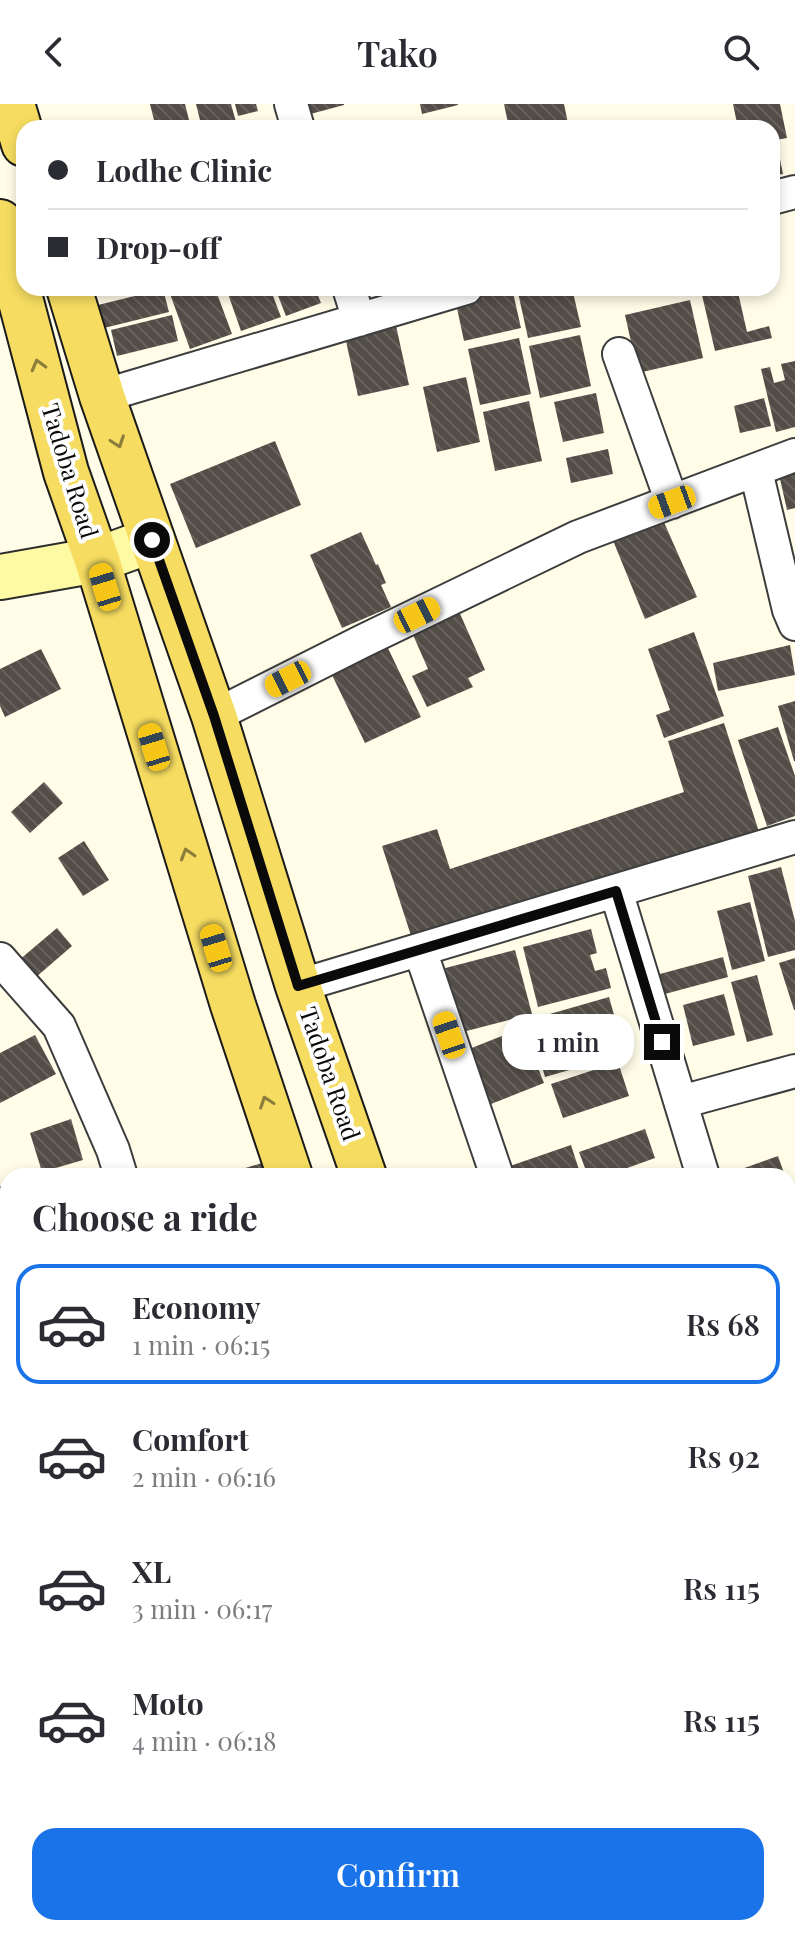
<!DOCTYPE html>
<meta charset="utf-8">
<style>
:root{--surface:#fff;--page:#f7f7f7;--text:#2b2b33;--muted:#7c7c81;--line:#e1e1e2;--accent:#1a73e8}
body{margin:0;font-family:"Playfair Display",serif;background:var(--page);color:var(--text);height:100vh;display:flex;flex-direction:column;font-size:30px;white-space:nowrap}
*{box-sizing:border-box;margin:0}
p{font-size:26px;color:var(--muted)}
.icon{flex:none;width:44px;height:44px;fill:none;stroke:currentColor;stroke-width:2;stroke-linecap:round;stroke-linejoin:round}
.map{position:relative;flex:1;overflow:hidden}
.panel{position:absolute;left:0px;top:1064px;width:796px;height:768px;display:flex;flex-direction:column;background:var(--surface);border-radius:24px 24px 0 0;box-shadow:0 4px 12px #0003}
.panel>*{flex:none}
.top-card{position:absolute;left:16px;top:16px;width:764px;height:176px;border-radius:24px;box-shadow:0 4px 12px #0003;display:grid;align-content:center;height:176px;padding:0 32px;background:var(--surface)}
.end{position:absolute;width:36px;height:36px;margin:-18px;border:10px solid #0a0a0a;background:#fff;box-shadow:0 0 0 4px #fff}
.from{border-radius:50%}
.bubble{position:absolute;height:56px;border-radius:24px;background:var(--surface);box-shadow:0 4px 12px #0003;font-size:26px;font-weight:600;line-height:56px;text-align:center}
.car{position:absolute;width:24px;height:48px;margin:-24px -12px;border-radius:10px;box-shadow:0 0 6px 2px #0007;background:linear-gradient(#f5c518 24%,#345 0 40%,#f5c518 0 76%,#345 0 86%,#f5c518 0)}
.top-card b{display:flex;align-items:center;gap:28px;height:76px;font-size:30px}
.top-card b+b{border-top:2px solid var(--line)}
.top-card i{width:20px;height:20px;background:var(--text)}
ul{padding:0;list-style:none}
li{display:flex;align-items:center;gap:24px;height:120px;margin:0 16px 12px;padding:0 16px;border:4px solid transparent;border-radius:24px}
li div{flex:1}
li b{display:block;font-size:30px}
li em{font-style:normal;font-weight:600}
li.current{border-color:var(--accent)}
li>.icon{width:72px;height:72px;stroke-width:1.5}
h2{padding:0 32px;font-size:36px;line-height:96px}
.button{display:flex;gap:16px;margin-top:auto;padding:16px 32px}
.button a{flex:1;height:92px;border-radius:24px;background:var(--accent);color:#fff;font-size:32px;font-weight:600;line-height:92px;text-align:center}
header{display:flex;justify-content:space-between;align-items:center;height:104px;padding:0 32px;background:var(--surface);font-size:36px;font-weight:600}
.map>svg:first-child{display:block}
</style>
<header><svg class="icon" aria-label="back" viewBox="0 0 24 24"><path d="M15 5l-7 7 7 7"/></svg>Tako<svg class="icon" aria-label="search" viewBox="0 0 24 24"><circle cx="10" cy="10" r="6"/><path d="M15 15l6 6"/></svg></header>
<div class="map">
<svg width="795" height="1832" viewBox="0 0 795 1832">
<defs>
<pattern id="building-back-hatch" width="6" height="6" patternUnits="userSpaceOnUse" patternTransform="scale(2)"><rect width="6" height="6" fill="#534d47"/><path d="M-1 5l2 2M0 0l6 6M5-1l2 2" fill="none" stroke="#67625d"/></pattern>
</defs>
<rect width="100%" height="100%" fill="#fffce8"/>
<!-- building -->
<path fill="url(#building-back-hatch)" d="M150,0H185L191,24H156Z
M196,0H231L236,18L212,24H202Z
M235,0H256L258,7L238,12Z
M300,0H344V1L303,12Z
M420,0H458V1L422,10Z
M504,0H564L569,24H509Z
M733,0H780L787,34L776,36L783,70L772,72V24H738Z
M177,184H215L232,230L190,245L169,187Z
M226,184H270L281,213L241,227Z
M275,184H315L321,199L286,212Z
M480,184H512L521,224L464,237L454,190Z
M517,184H572L581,223L528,234Z
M729,184H737L747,228L769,222L772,234L715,247L702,191Z
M163,185L169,208L104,224L98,201Z
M690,196L703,254L638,269L625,211Z
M172,211L178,237L117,252L111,226Z
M395,217L409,281L358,292L344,228Z
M580,231L591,282L540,294L529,242Z
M519,234L531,290L480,301L468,245Z
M795,257V323L776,328L761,265L770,263L774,279L785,276L781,260Z
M466,273L480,338L437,348L423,283Z
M596,289L604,329L563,338L554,298Z
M764,294L771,322L740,329L734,302Z
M529,297L542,357L495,367L483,308Z
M275,337L301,401L196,444L170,380Z
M608,345L613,370L571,379L566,354Z
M795,363V404L787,406L778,366Z
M663,416L697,493L645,515L612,434Z
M361,428L376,461L378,460L386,479L381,481L391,503L342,524L310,451Z
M457,503L485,566L468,574L473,583L427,603L412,572L428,565L410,524Z
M694,528L724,612L664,634L656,611L670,606L648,545Z
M386,540L421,613L365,639L330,567Z
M790,541L795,571L718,587L713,559Z
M41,545L61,585L5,613L0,602V565Z
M795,597V657H794L778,602Z
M724,619L760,731L415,844L382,742L437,725L450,765L684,688L668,637Z
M778,623L795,672V712L767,722L738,636Z
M44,678L63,699L30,729L11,708Z
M84,737L109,776L83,792L58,754Z
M781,763L795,817V846L768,853L748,772Z
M750,798L765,857L732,866L717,807Z
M57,824L72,842L28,880L12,862Z
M591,825L597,849L590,851L595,867L606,864L611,884L538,903L523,843Z
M515,846L532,910L451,931L434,867Z
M723,853L728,873L650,894L645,874Z
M795,854V906H794L779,859Z
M757,871L773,931L747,938L731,878Z
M724,890L735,931L693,942L683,901Z
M609,893L625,950L545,973L529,916Z
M522,924L544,979L481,1004L459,949Z
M35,931L56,970L0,999V949Z
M618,958L629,992L563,1014L551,980Z
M71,1015L83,1056L42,1068L30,1029Z
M645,1025L655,1054L605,1072H588L579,1048Z
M571,1041L581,1072H513L510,1062Z
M778,1052L785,1072H722Z
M269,1057L274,1072H222V1071Z
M795,1415V1523L788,1526V1417Z
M8,1448V1490L0,1470V1451Z
M795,1532V1591L788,1593V1534Z
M794,1717L795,1779L788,1782V1719Z
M182,1824H234L238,1832H166Z
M320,1824H335L337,1832H299Z
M347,1824H410L411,1825L388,1832H350Z
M431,1824H491L494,1832H406Z"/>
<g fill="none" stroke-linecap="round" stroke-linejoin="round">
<defs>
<path id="street" d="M291,0L298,24
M772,94L795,88
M349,184L359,216
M619,250L672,398
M102,292L466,184
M756,367L789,506L795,520
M214,612L363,537L578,433L795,351
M616,787L703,1072
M420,846L497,1072
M0,855L59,922L113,1046L121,1072
M298,882L795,733
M681,998L795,967
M0,1101L8,1099
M788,1154L795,1152
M788,1337L795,1358
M788,1399L795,1397
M0,1720L8,1730
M80,1824L86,1832
M270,1832L292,1824"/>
<path id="secondary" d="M0,473L97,456L152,436"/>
<path id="primary" d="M12,0L24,40
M0,118L66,368L97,456L233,901L290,1072
M69,184L102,292L214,612L298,882L364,1072
M542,1824L545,1832
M618,1824L620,1832"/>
</defs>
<!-- street casing -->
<use href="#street" stroke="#3d3d3d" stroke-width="36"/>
<!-- secondary casing -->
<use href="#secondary" stroke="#2c2c2c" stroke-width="48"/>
<!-- primary casing -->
<use href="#primary" stroke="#1b1b1b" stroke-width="48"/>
<!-- street -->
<use href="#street" stroke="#fff" stroke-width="32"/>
<!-- secondary -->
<use href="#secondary" stroke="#fefaa4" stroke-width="44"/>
<!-- primary -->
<use href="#primary" stroke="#f6dd61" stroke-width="44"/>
</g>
<!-- one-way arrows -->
<defs><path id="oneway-chevron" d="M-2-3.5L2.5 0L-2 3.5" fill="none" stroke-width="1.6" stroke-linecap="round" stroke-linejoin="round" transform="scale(2)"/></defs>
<g stroke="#8c7e3a">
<use href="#oneway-chevron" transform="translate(38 261) rotate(-105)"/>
<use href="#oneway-chevron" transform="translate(118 338) rotate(71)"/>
<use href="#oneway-chevron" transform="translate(187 750) rotate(-107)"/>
<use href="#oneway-chevron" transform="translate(266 998) rotate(-109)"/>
</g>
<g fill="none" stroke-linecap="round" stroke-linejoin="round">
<!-- route -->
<path stroke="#0a0a0a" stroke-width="10" d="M152,436L214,612L298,882L616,787L662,938"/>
</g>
<g text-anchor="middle" stroke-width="8" stroke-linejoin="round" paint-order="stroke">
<!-- street labels -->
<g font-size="24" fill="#0a0a0a" stroke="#fff">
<text transform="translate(69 367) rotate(73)" y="8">Tadoba Road</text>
<text transform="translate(329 970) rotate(71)" y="8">Tadoba Road</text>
</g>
</g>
</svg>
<i class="end from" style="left:152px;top:436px"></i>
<i class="end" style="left:662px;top:938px"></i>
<div class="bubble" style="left:502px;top:910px;width:132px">1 min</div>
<i class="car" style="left:672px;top:398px;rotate:250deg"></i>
<i class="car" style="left:105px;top:483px;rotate:343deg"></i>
<i class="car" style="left:417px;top:511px;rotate:64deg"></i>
<i class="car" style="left:288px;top:575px;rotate:243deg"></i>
<i class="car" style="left:154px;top:643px;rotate:343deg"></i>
<i class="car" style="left:216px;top:844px;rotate:343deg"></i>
<i class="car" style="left:449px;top:931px;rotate:341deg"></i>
<div class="top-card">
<b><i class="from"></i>Lodhe Clinic</b>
<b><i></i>Drop-off</b>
</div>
<section class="panel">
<h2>Choose a ride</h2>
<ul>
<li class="current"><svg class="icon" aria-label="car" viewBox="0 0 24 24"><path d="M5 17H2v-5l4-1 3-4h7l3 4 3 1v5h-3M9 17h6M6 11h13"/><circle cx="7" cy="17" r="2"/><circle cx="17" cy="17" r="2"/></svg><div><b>Economy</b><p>1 min · 06:15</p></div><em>Rs 68</em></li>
<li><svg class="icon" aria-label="car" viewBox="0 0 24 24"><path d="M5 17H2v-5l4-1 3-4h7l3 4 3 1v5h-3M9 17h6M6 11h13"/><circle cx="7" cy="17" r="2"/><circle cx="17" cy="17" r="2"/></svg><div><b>Comfort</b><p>2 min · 06:16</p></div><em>Rs 92</em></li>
<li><svg class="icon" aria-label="car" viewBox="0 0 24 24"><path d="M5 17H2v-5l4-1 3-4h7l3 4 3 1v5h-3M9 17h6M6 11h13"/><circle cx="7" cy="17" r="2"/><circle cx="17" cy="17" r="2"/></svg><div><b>XL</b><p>3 min · 06:17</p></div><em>Rs 115</em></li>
<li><svg class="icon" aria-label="car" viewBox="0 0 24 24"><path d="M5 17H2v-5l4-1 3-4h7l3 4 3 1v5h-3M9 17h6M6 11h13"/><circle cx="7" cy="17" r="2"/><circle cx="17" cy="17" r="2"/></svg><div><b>Moto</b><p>4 min · 06:18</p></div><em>Rs 115</em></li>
</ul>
<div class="button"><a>Confirm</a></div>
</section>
</div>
